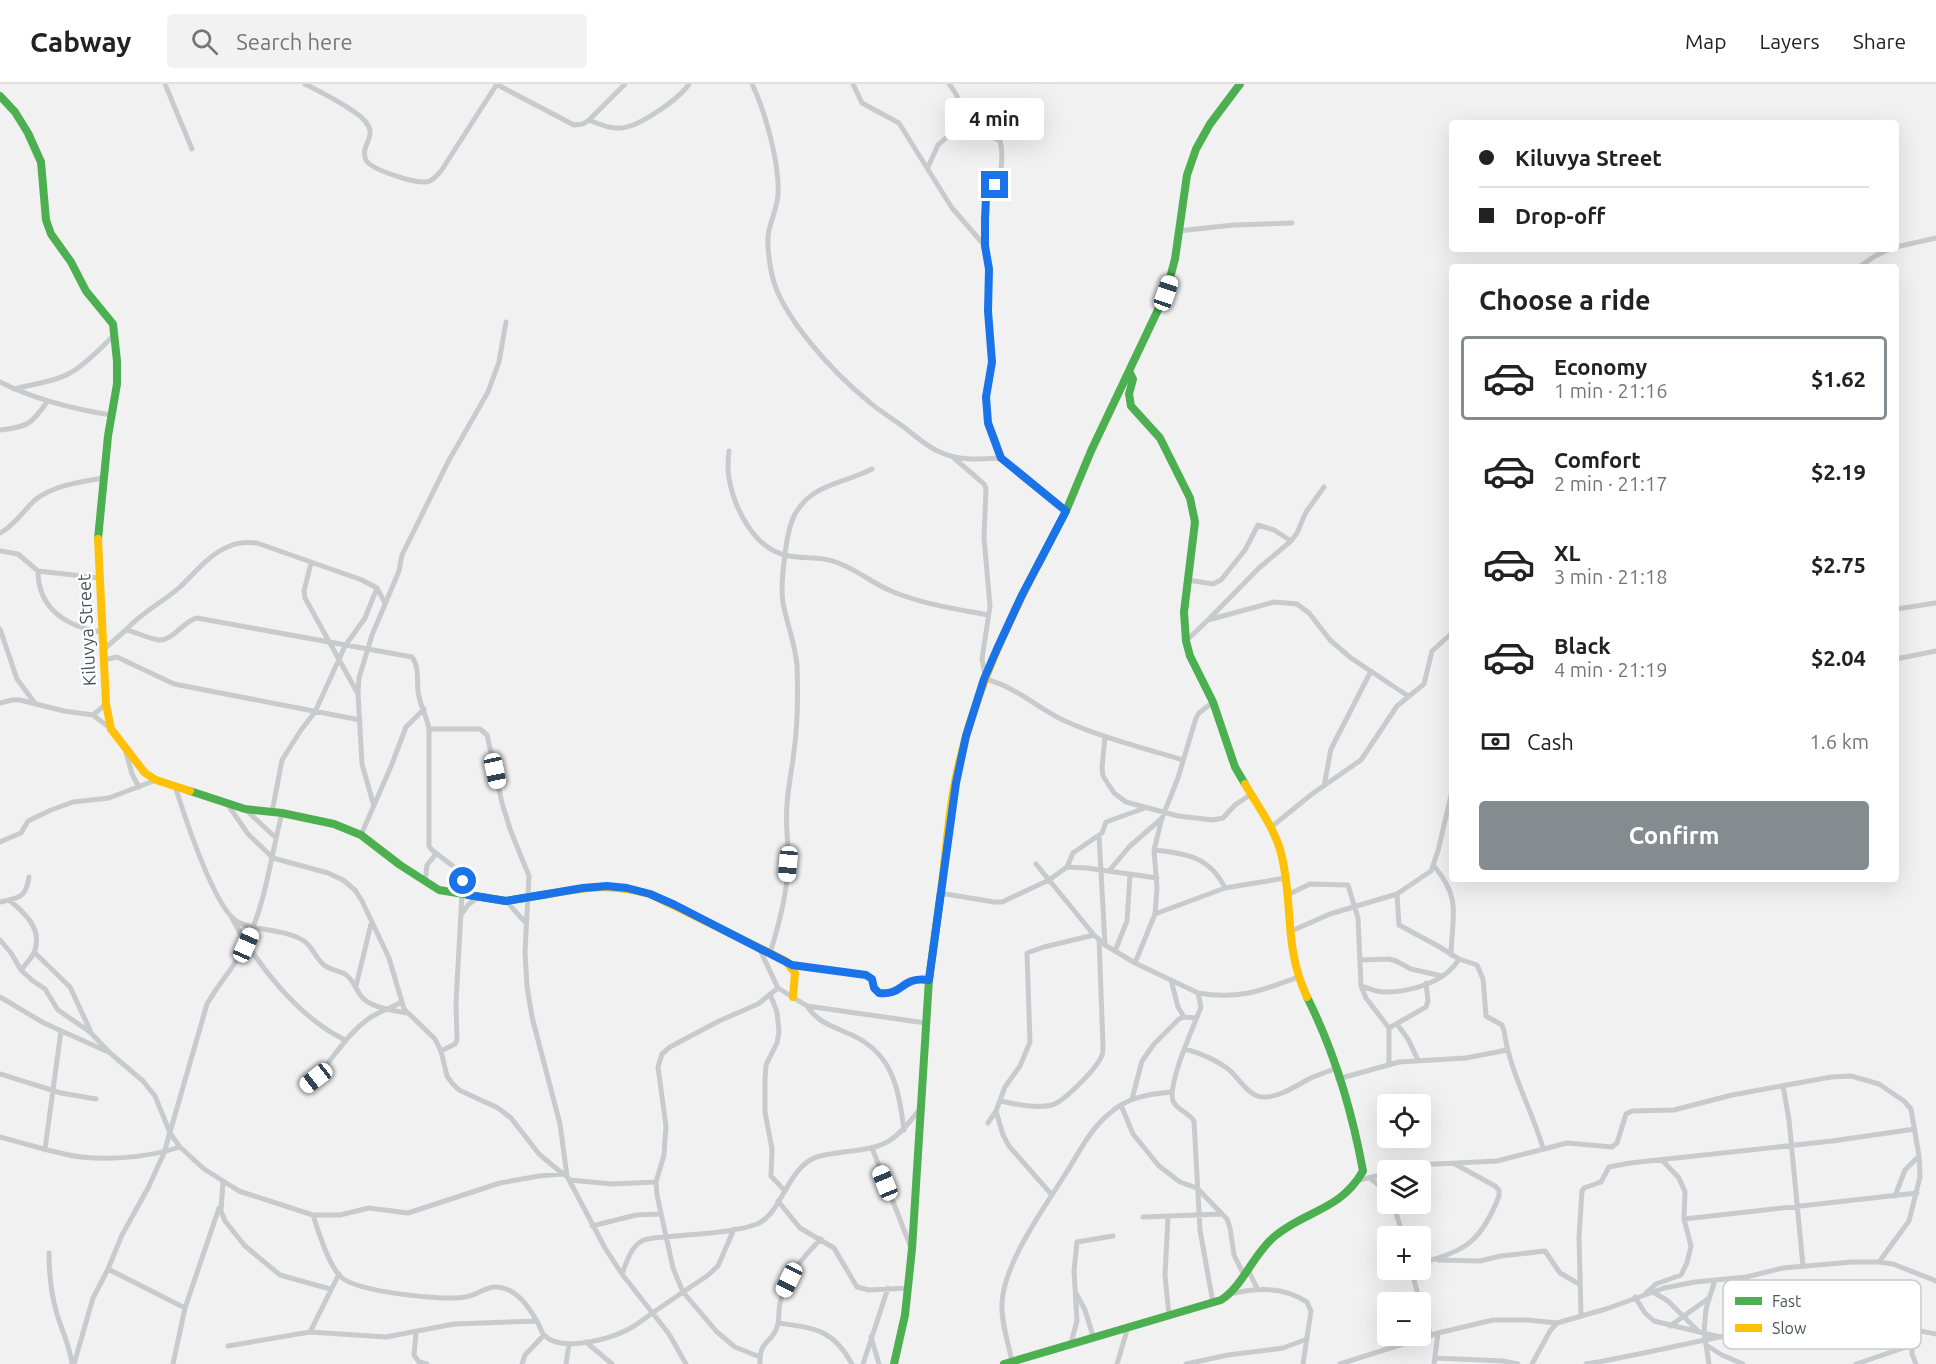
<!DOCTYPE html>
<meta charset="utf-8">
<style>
:root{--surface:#fff;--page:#f2f2f2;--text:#222;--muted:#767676;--line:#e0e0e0;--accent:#848c90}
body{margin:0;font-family:Ubuntu,sans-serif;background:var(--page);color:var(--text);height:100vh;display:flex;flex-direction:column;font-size:22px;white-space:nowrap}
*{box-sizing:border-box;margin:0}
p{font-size:20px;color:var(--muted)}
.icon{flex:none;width:33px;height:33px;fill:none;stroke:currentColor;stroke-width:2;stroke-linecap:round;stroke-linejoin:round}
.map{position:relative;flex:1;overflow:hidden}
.panel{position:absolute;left:1449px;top:180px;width:450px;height:618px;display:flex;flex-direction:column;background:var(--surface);border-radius:6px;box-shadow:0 6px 24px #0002}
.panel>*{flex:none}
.top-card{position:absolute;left:1449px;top:36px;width:450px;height:132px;border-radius:6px;box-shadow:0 6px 24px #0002;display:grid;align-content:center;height:132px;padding:0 30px;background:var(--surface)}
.fabs{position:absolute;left:1377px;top:1010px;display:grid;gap:12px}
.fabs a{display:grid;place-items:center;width:54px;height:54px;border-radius:6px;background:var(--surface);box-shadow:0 6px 24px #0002;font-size:30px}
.end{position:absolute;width:27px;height:27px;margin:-14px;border:8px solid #1a73e8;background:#fff;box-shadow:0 0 0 3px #fff}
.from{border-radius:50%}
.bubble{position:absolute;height:42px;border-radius:6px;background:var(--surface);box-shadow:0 6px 24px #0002;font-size:20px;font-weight:600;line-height:42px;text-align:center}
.car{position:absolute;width:18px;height:36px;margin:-18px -9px;border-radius:8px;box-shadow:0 0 4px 2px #0007;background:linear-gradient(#fff 24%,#345 0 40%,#fff 0 76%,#345 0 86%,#fff 0)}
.top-card b{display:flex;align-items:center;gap:21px;height:57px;font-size:22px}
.top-card b+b{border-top:2px solid var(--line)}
.top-card i{width:15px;height:15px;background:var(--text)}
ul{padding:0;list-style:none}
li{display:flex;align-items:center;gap:18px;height:84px;margin:0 12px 9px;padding:0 18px;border:3px solid transparent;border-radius:6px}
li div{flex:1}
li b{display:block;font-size:22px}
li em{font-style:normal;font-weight:600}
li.current{border-color:var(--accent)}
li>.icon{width:54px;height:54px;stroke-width:1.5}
h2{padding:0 30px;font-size:27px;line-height:72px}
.pay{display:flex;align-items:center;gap:15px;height:66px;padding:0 30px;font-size:22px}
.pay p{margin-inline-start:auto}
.cta{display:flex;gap:12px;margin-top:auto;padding:12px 30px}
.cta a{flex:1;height:69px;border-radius:6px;background:var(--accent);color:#fff;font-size:24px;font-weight:600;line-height:69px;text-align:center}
header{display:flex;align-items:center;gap:36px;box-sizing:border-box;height:84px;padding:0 30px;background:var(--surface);border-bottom:2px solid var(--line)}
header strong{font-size:28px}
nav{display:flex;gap:33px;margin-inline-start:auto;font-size:21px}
.search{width:420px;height:54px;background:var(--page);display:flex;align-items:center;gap:15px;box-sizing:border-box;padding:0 21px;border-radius:6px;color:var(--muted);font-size:22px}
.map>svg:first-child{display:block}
</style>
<header>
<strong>Cabway</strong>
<div class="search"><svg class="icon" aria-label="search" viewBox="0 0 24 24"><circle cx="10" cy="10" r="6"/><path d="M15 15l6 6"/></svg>Search here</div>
<nav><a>Map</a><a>Layers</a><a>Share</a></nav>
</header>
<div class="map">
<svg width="1936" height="1280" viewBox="0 0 1936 1280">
<rect width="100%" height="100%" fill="#f1f1f1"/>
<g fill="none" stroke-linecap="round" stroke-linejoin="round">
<!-- street -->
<path stroke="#c8cbcc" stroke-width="5" d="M165,0L192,65
M305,0C321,8 355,25 365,37C379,53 359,61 366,76C371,86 414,99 426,98C433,97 436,92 441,87L497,0
M496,0L574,41L583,40L589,36L625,0
M752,0C765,27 780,80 778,111C777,123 772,134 769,146C766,161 769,177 772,191C781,233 835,290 868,317C878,326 890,333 901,341C915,351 926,363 942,369C961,377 981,375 1001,374
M853,0L862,19L899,39L952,124L985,162L989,185L988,227L992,278L986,313L988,339L1001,374L1066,427
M949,0C957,10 961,18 962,31
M589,36C598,40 611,45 621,44C639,43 679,15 689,0
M928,83L938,61L948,52L962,31L970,33L977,44L1000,57C1003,66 1002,89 998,98C994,105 989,105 986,114L985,162
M1178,147L1234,141L1292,139
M1896,163L1936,154
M1859,183L1875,172L1890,165
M0,298C36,316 72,325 111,331
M14,305C32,300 55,298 72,288C88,278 101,264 114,251
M0,346C27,343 31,341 47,318
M729,367C728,376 727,385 729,394C734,424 754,464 785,471C805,476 824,471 843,481C860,488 874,500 891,507C922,520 956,525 988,531
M954,374L984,400L986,404L984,454L990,522L982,575L985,591
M0,449C15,441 23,427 35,416C54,401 80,398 103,394
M0,467L18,470L38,487L100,494
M311,479L304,507L305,514L357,608
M38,487C38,525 67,543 102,548
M1188,496L1213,500L1221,496L1245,466L1258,441L1274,446L1291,457
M1896,525L1936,519
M1209,535L1259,484L1291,457L1297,449L1306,428L1324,403
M0,545L17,595L34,618
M126,546C143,527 162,519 180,503C195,489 210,469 230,462C239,458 248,458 257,459L362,496L377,504L385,519
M1186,557L1208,536L1274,518L1297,520L1309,529L1330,556L1351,574L1408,612
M104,565L126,546C137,548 148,555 159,556C173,557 183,537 197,534L412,573C419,582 417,595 418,607C419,620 427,632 429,645V762L432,766L458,786L468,811
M1896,575L1936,567
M104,576L117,573L174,600L360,636
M984,595C1014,601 1037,624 1065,637C1103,654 1143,664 1183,676
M0,619L12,616H20L64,627L93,631L110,644
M93,631L106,620
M429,645H480L487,651L502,719L510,745L529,792L525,868L527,902L532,933L560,1040L567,1092
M1105,653L1102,684L1103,692L1114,709L1126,718L1178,732L1213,736L1223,734L1235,721L1250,711
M125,665L132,690L139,703
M175,702C184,730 214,825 238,838C254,847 287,845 304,857C313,863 315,874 324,881C330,886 338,886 345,890C353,895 355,904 361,912C370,924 393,926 407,929
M1324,702L1331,665L1371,587
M226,718L248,750L273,774L328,789L343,796L355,806L362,817L389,874L404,925L435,955L441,967L447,992L452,999L459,1006L498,1024L511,1034L539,1070L563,1090
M374,722L362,680L358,609L359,594L372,551L399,487L402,471L448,378L488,308L499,278L506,238
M245,725L276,754
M272,728L282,676L301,646L315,628L345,562L365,534L377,504
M1270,744L1312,710L1361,676L1397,622L1424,600L1432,567L1452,549
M361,751L392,680L406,643L424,625
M1099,751L1105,861
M0,758L21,749L28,737L51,726L73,718L109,714L156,696
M1154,766C1186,769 1210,773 1225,804
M1036,780L1094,851L1105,861L1135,879L1198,909L1201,923C1194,942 1167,1000 1173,1017C1177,1026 1189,1029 1194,1037L1200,1146L1213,1219
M1434,782C1462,815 1452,831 1451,871
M1067,783L1087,784L1157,794
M1109,787L1129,763L1161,735
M425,798L427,781L436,770
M940,809L994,818H1002L1049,796L1067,783L1073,769L1102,749L1106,738L1145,724
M1397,810L1399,841L1438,862L1459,875L1477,881L1483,895L1486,932L1502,941L1504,947C1510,988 1531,1024 1543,1064
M1287,811L1310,800L1348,801L1358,834L1361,902L1366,914L1389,944
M9,816C24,828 42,844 35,866C33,873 26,880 21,886
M506,817L526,839
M0,818C19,814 26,814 29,793
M463,828L468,821L478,813
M1155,830L1225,804L1285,794
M232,834C256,880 298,933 345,956
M1289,848L1330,830L1397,810L1431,787L1438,767L1452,707
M0,856L11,869L21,886L33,897L45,905L58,926L90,948L110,969L143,997L155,1012L170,1049L180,1063L204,1085L239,1107L313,1131H340L369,1124L408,1129L500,1099L539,1092L563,1090L567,1092L605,1164L622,1190L669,1250L686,1280
M759,864L778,904L807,922L926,939
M1115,867L1127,837L1130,790
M34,868L70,903L90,946
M770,869C779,841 787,810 788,780C789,761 785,741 787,721C788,703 792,686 794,667C798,639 798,609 797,581C795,559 787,540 783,519C780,500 786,446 795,430C813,399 843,400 872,385
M1360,876L1389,875L1396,877L1411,885L1442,892
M1135,879L1155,830L1157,804L1154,766L1162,734L1178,694L1196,634L1199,629L1213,618
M793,881L866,891L872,895L876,907C894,915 896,904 908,897C915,893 922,895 929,895
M1171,896L1178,923L1184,933
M356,902L371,840
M1361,902C1369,904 1376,908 1384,908C1410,908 1445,899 1459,875
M1198,909C1238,916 1261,907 1298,893
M770,910L777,928L779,948L777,959L766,981L765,995V1028L772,1065L771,1092L784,1106
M0,913L44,939L106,967
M807,922C817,937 829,941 845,948C892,966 898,1001 904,1046
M1397,940L1408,955L1418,976
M1185,965C1200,969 1214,975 1227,984C1239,993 1249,1015 1266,1013C1283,1012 1298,1000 1313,993C1320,990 1327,988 1334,985
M441,967L455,960L457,956L456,918L462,810
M1389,980V944L1426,923L1428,917L1426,899
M0,990L61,1009L96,1015
M1338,995L1399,978L1466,974L1507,966
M1783,1002L1789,1036L1803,1182
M304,1004C329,984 342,954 368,935C378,928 391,924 402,918
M1132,1015L1142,977L1154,960L1179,935L1184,933L1196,934
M1000,1017C1016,1020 1036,1025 1052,1021C1065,1017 1098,983 1102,971C1103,969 1103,963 1103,961L1099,855
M1121,1021L1133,1050L1159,1082L1180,1098L1197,1104L1227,1135L1230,1144L1234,1171L1244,1191
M996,1027L1003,1051L1009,1062L1052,1111
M988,1039L996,1027L1005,1003L1020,982L1030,958L1027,869L1044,863L1094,851
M0,1053C21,1059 42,1065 64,1070C98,1078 147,1074 180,1063
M872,1064L910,1161
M45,1065L61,947
M1398,1086L1417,1081L1497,1077L1567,1059L1612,1063L1617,1059L1626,1030L1632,1027L1674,1026L1732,1011L1831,993L1851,992L1879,1000L1904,1017L1911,1025L1919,1072L1920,1093L1909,1137L1879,1178
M1370,1094L1388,1109
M570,1096L612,1100L656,1098
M1360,1096L1388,1089
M223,1098L221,1127L225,1137L245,1162L280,1191L330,1205
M1895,1112L1905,1086L1919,1072
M778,1117L800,1144L834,1164L857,1203L869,1206L908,1204
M1393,1119L1403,1152
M313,1131C319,1149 328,1180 341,1193C357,1208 443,1217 465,1213C476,1212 485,1203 495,1203C516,1203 529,1223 538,1239C540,1243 542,1249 544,1251C561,1269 609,1255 627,1246C637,1241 645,1234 654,1228C671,1216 689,1204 707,1192L718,1182L734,1145
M1143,1133L1222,1130
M1168,1133L1165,1191L1169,1232
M1684,1135L1917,1109
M592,1142L636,1131L660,1130
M49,1169C49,1189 51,1210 57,1230C62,1247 70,1262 72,1280
M1438,1176L1480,1177L1501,1172L1545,1167L1560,1189L1579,1200
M1420,1179C1466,1168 1482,1156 1499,1112V1106L1495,1102L1455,1080
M108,1185L185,1224
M1411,1185L1420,1218
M1248,1186L1257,1204
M622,1190C626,1180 630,1165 640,1158C647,1153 658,1154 666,1153C691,1150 734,1149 757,1140C781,1130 786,1089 812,1075C821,1070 833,1070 843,1068C885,1064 894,1059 919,1026
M1653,1208L1668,1217L1698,1247
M1076,1209L1085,1226L1093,1252
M1646,1209L1656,1200L1681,1191L1687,1179L1691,1162L1684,1135L1685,1108L1679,1094L1662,1076
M1230,1210C1257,1204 1282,1202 1307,1218L1311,1227L1303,1280
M1635,1213L1645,1229L1654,1237L1720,1253
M1420,1218L1431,1252
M1581,1231L1579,1153L1582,1107L1584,1104L1601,1098L1609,1083L1630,1079L1832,1057L1915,1045
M778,1239C815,1244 833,1245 852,1280
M1670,1242L1709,1214
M1768,1244L1769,1206L1813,1205
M1912,1246V1270L1916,1280
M310,1248L339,1190
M416,1249L414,1271L419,1278L427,1280
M871,1253L879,1280
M586,1258L612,1280
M1071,1259L1077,1237L1074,1187L1077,1158L1113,1152
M1706,1261L1722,1271L1743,1280
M228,1262L310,1248L386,1253L454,1240L537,1237
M760,1273L735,1263L717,1248L683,1208L673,1184L657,1111L656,1098L664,1071L666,1042L658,983L662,970L670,963L719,937L758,920L778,904
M1435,1274L1503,1277L1518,1280
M1012,1277C1008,1258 1001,1238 1002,1219C1004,1178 1045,1123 1066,1089C1079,1069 1090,1045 1109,1030C1127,1013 1149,1010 1172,1008
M74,1280L93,1214L108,1185L122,1151L148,1104L164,1069L207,920C219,899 237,880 247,858C266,817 271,772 282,729
M173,1280L185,1224L219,1124
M522,1280L525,1271L544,1251
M566,1280L569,1260
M760,1280C759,1255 772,1260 777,1243C780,1235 778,1227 780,1219C785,1194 803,1173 821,1155
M863,1280L888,1204
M1117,1280L1128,1243
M1186,1280L1228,1271L1283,1264L1307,1255
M1340,1280L1438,1249L1493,1236H1528L1557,1239
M1434,1280L1438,1249
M1532,1280L1550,1247L1557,1239L1606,1225L1664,1204L1695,1198L1746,1193L1783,1184L1852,1178H1879L1893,1180L1936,1197
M1586,1280C1678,1265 1769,1235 1864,1237C1889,1238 1912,1246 1936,1250
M1709,1280L1704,1248L1706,1225L1715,1196
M1856,1280L1912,1261"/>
<!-- fast -->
<path stroke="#4caf50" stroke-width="8" d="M0,12L15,28L28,49L41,78L46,136L51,150L71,178L86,207L113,240L117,277V300L108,352L98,455
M1130,289L1133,295L1129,310L1131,322L1160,354L1190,414L1195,438L1184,528L1186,557L1190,572L1213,618L1235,683L1245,700
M1038,481L1066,427L1091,367L1166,209L1175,175L1187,91L1196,65L1210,40L1240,0
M190,707L245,725L282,729L334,740L361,751L400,781L439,806L506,817L549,810
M894,1280L905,1231L912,1165L929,895L941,807
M1004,1280L1221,1216C1244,1201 1253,1170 1275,1152C1306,1126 1340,1127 1363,1087C1352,1027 1334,967 1307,913"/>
<!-- slow -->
<path stroke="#ffc107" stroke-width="8" d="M98,455L106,620L111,645L145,689L156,696L190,707
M1245,700C1257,721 1275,745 1281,769C1294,819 1283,862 1307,913
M941,807C946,770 948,733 955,698C970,621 1002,550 1038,481
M549,810C589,803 609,799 650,810L786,877L795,889L793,913"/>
</g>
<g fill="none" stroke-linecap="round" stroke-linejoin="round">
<!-- route -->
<path stroke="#1a73e8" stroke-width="8" d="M463,797L468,811L506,817L583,804L607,802L627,804L650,810L675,821L792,881L866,891L872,895L874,904L879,909C904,912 900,892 929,896L956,699L966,652L984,595L997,565L1022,511L1066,427L1001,374L988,339L986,313L992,278L988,227L989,185L985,162V135L986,114L989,107L995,101"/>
</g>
<g text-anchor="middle" stroke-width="4.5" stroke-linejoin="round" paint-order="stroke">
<!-- street labels -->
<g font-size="18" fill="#49555c" stroke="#fff">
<text transform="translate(87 546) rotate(-93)" y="6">Kiluvya Street</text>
</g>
</g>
<!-- legend -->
<rect x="1723" y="1196" width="198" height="69" rx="9" fill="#fff" stroke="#c8ccce" stroke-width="1.5"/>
<rect x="1735" y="1213" width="27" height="8" fill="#4caf50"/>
<rect x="1735" y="1240" width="27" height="8" fill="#ffc107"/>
<g font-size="16" fill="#49555c">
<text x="1772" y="1223">Fast</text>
<text x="1772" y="1250">Slow</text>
</g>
</svg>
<div class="fabs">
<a><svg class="icon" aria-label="locate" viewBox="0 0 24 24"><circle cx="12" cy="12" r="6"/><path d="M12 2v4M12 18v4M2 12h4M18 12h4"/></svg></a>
<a><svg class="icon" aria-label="layers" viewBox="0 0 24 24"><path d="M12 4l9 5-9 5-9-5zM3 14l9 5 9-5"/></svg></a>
<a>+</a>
<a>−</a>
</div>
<i class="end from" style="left:463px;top:797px"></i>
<i class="end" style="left:995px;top:101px"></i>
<div class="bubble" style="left:945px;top:14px;width:99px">4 min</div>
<i class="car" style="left:1166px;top:209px;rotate:19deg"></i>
<i class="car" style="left:495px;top:687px;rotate:168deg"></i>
<i class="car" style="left:788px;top:780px;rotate:185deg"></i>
<i class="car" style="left:246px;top:861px;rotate:24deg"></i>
<i class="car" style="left:316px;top:994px;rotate:232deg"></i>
<i class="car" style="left:885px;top:1099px;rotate:338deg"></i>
<i class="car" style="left:789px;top:1196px;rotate:206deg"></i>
<div class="top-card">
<b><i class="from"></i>Kiluvya Street</b>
<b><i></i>Drop-off</b>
</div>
<section class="panel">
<h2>Choose a ride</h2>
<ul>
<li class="current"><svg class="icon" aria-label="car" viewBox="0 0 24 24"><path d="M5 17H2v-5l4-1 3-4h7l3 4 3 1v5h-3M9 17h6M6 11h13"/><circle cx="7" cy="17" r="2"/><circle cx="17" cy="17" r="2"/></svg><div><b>Economy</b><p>1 min · 21:16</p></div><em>$1.62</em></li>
<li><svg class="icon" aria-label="car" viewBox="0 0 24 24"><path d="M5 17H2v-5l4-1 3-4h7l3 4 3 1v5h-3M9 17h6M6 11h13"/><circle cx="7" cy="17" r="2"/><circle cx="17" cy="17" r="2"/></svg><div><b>Comfort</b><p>2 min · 21:17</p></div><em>$2.19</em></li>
<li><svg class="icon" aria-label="car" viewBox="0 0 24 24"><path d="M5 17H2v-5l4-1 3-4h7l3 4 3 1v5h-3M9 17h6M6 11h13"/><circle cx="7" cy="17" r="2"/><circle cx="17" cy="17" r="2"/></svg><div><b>XL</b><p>3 min · 21:18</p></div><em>$2.75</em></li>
<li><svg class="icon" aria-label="car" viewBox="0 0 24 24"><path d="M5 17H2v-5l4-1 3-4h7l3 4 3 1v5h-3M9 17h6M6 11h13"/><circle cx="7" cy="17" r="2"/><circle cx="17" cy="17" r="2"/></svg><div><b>Black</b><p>4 min · 21:19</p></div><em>$2.04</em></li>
</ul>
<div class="pay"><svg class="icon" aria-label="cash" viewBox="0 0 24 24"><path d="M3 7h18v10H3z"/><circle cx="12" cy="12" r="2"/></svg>Cash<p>1.6 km</p></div>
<div class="cta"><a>Confirm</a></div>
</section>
</div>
